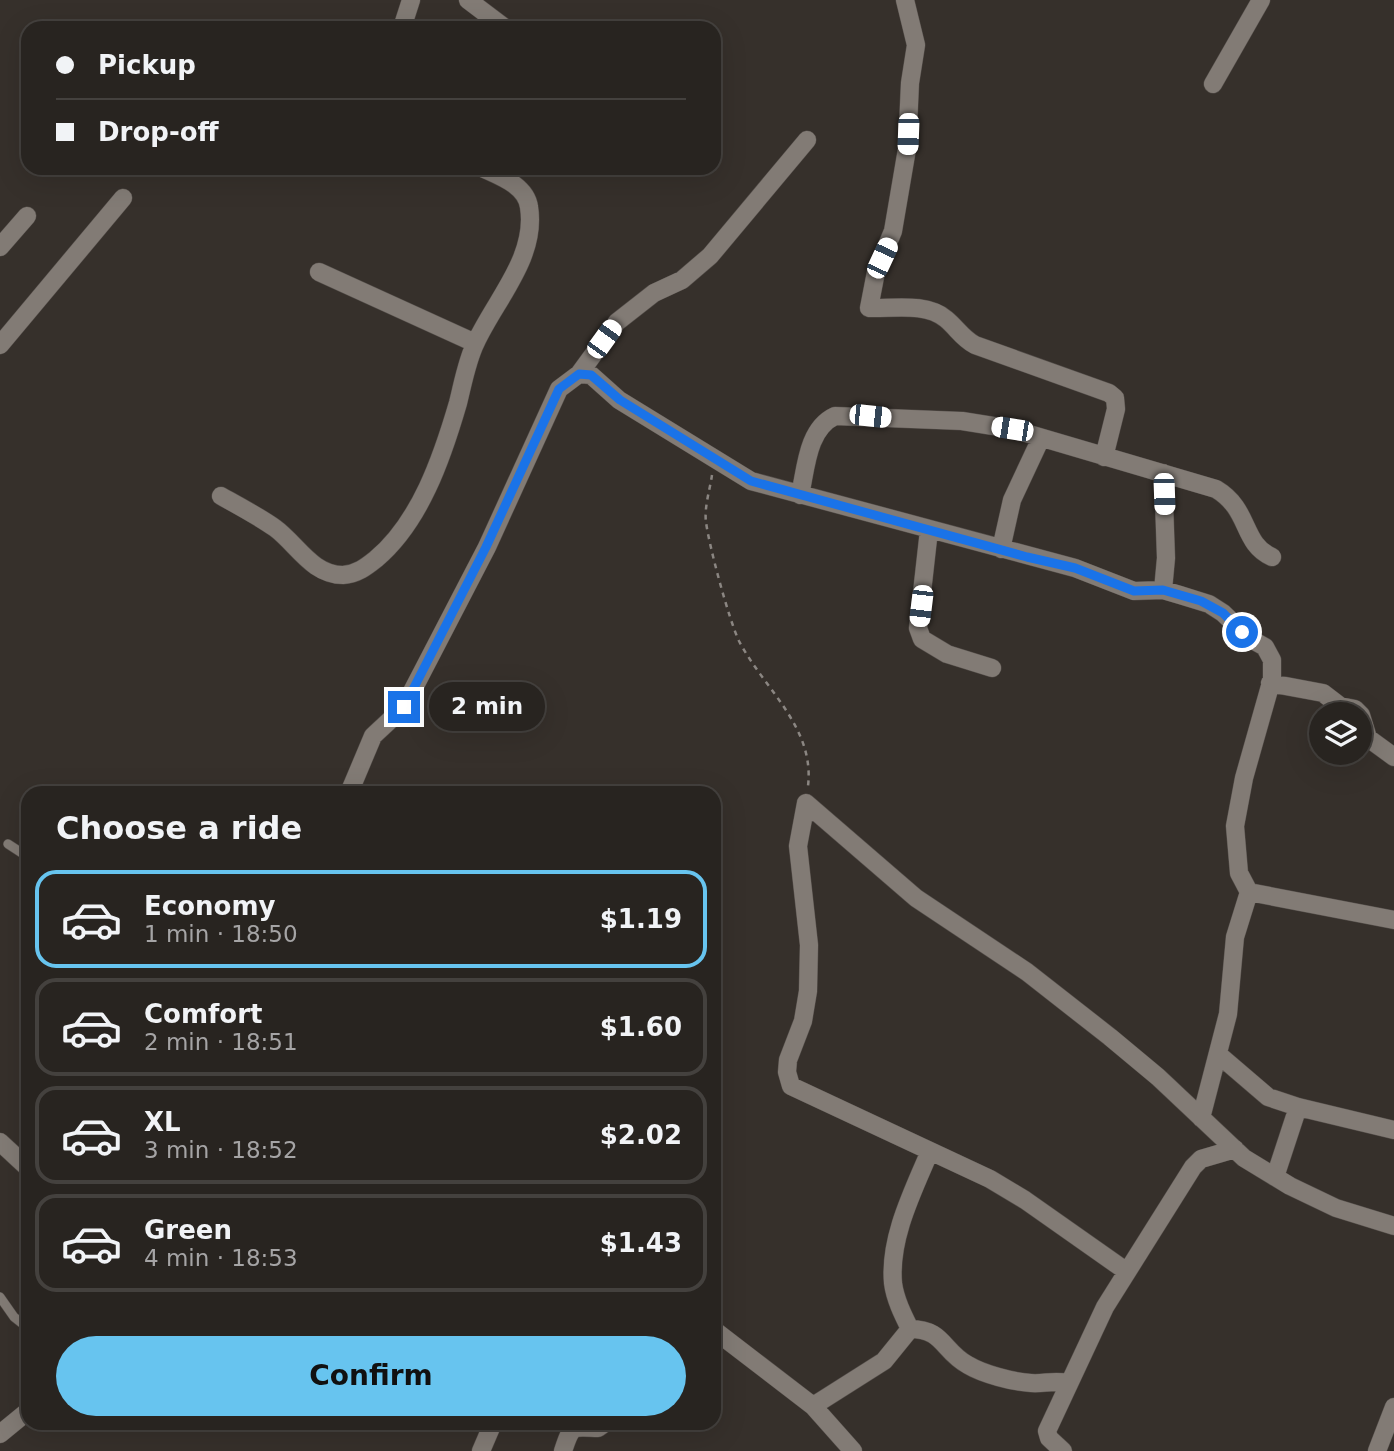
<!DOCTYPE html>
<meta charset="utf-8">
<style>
:root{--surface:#282420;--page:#34302d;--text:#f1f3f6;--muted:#a5a4a5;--line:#44413e;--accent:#67c4ef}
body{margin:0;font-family:"DejaVu Sans",sans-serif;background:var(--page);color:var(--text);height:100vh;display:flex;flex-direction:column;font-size:26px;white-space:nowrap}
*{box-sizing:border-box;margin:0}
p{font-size:23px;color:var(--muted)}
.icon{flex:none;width:38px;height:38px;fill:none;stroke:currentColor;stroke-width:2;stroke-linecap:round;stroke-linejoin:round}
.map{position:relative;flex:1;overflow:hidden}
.sheet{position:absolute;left:21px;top:786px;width:700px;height:644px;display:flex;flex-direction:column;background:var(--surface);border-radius:21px;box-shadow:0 7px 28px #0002,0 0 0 2px var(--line)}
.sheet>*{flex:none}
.guide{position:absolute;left:21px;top:21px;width:700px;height:154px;border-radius:21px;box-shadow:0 7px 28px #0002,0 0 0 2px var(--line);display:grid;align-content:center;height:154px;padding:0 35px;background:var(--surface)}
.tools{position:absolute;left:1309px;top:702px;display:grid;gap:14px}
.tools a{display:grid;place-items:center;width:63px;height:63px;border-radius:50%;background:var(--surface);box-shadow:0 7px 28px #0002,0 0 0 2px var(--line);font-size:35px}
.end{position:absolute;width:32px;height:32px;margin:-16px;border:9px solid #1a73e8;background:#fff;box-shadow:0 0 0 4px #fff}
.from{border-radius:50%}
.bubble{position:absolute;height:49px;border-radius:24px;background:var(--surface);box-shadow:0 7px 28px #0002,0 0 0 2px var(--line);font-size:23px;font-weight:600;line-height:49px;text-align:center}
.car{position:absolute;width:21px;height:42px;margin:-21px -10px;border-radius:9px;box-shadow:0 0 5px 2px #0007;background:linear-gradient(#fff 24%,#345 0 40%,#fff 0 76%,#345 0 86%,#fff 0)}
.guide b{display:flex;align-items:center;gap:24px;height:66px;font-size:26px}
.guide b+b{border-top:2px solid var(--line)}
.guide i{width:18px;height:18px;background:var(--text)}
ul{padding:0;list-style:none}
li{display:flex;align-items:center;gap:21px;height:98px;margin:0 14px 10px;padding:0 21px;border:4px solid var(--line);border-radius:21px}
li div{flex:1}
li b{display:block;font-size:26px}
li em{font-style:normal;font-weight:600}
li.active{border-color:var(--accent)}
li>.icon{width:63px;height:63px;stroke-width:1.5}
h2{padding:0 35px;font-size:32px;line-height:84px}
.action{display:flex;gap:14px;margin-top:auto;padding:14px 35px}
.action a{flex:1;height:80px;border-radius:42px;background:var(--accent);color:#111;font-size:28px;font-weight:600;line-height:80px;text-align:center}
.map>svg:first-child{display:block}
</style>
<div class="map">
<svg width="1394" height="1451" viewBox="0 0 1394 1451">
<rect width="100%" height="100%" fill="#36302b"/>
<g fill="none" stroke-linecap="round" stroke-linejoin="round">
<defs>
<path id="service" d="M8,844L28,857
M0,1297L14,1317L28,1328"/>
<path id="minor" d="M468,0L505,28
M905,0L916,45L910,83L907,149L893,231L876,272L869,308C892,309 926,302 946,319C957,328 962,338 975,345L1109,393L1115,398L1116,409L1104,457
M402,28L411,0
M1213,84L1261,0
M0,247L27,216
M319,272L475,343
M0,345L123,198
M579,374L617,322L654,293L682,280L710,256L807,140
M800,495C806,469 807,429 835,416L962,421L1012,429L1216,489C1251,510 1241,543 1272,557
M221,496C239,506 258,516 275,528C297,544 312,575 343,575C357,574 366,567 376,559C420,522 442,458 458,403C463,383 467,360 476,342C496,299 537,257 529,207C526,185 499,176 482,168
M929,530L918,628L922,639L947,654L992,668
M1001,549L1012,500L1041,438
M1163,590L1166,558L1163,473
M1270,683L1323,693L1340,706L1355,709L1361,715L1368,738L1394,757
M349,793L373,736L404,707L487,547L559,389L579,374L591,375L619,400L751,481L1075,568L1134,591L1163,590L1180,595L1209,604L1223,613L1249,638L1265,647L1272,660V679L1244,778L1235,826L1239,873L1249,892
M806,803L916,898L1027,972L1110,1037L1158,1077L1244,1158L1290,1186L1336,1208L1394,1226
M806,803L798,846L809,945L808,991L803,1021L788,1060L787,1072L791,1086L990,1179L1025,1200L1126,1271
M1219,1055L1268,1097L1298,1107L1394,1130
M1201,1118L1228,1014L1235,937L1249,892L1394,920
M0,1142L28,1168
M1275,1177L1298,1107
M910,1329C903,1315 895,1299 893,1283C889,1238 913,1191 930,1151
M714,1330L813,1406L853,1451
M813,1406L884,1361L910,1329C944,1329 942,1351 968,1365C983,1374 1013,1382 1031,1383C1045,1384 1052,1380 1069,1383
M0,1434L28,1411
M481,1451L493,1423
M563,1451C572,1424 572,1427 598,1428L605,1423
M1063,1451L1049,1438L1047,1431L1105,1307L1193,1167L1201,1159L1235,1149
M1377,1451L1394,1407"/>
</defs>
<!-- service casing -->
<use href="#service" stroke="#544e4a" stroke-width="10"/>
<!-- minor casing -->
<use href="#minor" stroke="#544e4a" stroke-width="19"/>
<!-- path -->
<path stroke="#8b8682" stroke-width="2.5" stroke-dasharray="5 5" stroke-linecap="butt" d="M712,475C710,489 704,508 706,522C709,546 729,620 739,641C764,689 815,727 808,786"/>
<!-- service -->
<use href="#service" stroke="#827b75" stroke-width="9"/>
<!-- minor -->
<use href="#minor" stroke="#827b75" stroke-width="18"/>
</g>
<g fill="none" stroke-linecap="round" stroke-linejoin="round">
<!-- route -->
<path stroke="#1a73e8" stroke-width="9" d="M404,707L486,547L559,389L579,374L591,375L620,400L751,481L1027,557L1075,568L1134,591L1163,590L1201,601L1223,613L1242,632"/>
</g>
</svg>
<div class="tools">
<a><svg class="icon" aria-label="layers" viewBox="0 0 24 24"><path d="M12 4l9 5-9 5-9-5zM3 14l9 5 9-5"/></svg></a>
</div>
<i class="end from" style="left:1242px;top:632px"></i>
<i class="end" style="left:404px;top:707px"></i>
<div class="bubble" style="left:429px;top:682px;width:116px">2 min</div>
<i class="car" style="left:908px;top:134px;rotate:182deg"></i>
<i class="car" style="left:882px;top:258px;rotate:25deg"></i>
<i class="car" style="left:604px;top:339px;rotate:36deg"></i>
<i class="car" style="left:870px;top:416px;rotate:96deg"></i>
<i class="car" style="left:1012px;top:429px;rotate:279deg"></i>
<i class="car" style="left:1164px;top:494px;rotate:178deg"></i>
<i class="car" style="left:921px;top:606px;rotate:187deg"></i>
<div class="guide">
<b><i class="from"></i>Pickup</b>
<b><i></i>Drop-off</b>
</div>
<section class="sheet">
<h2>Choose a ride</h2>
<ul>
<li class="active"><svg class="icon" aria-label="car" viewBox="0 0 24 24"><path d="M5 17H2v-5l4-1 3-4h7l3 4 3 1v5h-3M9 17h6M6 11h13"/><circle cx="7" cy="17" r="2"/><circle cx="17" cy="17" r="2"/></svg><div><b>Economy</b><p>1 min · 18:50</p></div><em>$1.19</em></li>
<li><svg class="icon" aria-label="car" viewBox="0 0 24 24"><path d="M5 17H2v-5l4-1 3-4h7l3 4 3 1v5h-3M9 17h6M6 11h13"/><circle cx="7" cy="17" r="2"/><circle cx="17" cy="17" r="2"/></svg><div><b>Comfort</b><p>2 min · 18:51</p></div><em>$1.60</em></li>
<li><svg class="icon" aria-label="car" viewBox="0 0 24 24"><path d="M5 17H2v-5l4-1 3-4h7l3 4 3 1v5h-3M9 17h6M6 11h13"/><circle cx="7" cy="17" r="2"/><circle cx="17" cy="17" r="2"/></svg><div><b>XL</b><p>3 min · 18:52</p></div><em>$2.02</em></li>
<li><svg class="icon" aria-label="car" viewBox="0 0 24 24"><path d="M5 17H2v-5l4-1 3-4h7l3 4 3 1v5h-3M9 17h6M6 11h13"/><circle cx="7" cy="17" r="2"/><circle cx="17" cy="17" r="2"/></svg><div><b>Green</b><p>4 min · 18:53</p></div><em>$1.43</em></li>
</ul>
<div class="action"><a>Confirm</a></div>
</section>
</div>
